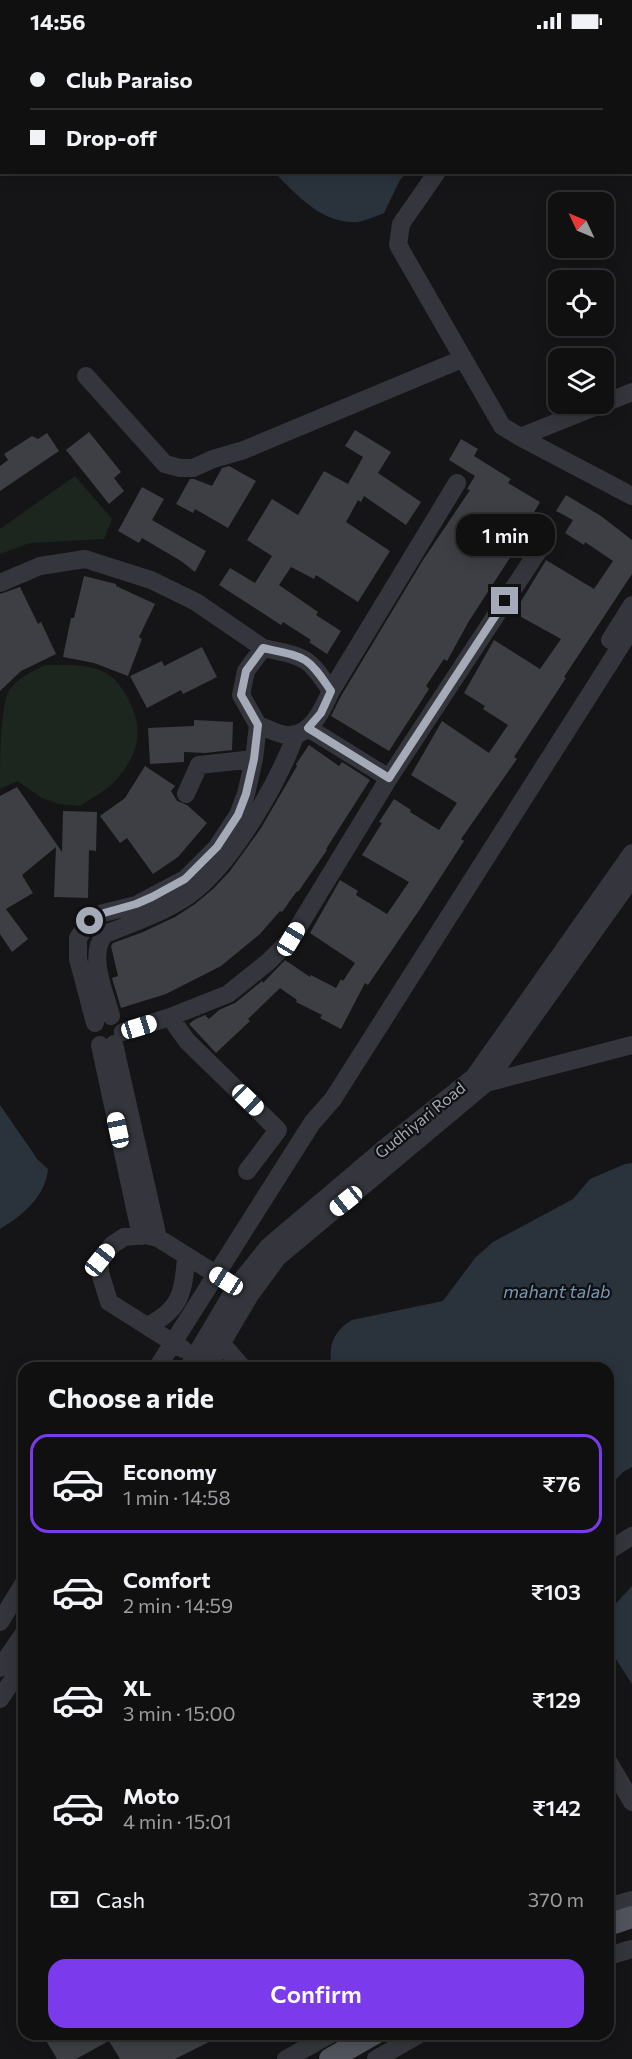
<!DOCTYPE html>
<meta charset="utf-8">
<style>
:root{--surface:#101011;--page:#1e1e1f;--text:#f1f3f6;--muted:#9c9d9f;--line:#303031;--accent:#7c3aed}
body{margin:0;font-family:Commissioner,sans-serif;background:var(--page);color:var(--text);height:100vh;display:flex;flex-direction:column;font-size:22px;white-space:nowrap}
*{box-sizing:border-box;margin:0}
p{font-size:20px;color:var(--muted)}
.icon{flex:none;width:33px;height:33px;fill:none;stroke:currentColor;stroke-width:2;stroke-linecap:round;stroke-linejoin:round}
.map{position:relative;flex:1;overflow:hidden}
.drawer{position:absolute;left:18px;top:1320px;width:596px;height:678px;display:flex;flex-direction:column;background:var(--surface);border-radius:18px;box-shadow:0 3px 15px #0003,0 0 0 2px var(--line)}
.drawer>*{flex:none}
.hud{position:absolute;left:0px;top:0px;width:633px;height:132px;box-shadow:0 3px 15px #0003,0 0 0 2px var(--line);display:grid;align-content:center;height:132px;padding:0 30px;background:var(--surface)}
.needle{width:39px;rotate:314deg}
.controls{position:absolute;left:548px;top:150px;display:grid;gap:12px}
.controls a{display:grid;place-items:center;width:66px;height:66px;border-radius:12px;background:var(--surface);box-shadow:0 3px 15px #0003,0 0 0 2px var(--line);font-size:30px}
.end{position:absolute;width:27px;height:27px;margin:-14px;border:8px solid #a5aab9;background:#111;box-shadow:0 0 0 3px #111}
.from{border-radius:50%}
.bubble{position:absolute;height:42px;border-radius:18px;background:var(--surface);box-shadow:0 3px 15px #0003,0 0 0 2px var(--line);font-size:20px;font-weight:600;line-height:42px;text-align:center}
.car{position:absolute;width:18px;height:36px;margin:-18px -9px;border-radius:8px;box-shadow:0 0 4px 2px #0007;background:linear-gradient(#fff 24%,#345 0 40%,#fff 0 76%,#345 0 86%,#fff 0)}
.hud b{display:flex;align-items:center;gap:21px;height:57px;font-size:22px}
.hud b+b{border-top:2px solid var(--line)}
.hud i{width:15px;height:15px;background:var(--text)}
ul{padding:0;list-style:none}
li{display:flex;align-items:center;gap:18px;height:99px;margin:0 12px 9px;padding:0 18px;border:3px solid transparent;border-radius:18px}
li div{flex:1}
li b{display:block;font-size:22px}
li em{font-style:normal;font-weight:600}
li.on{border-color:var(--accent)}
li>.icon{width:54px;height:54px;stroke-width:1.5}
h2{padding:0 30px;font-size:27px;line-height:72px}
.pay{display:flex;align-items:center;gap:15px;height:66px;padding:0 30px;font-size:22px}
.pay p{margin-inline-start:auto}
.button{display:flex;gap:12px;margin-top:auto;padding:12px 30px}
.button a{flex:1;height:69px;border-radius:18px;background:var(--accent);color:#fff;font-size:24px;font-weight:600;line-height:69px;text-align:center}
.status{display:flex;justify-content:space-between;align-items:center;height:42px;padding:0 30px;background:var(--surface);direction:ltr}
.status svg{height:16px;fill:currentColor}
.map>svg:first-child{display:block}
</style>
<div class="status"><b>14:56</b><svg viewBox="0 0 49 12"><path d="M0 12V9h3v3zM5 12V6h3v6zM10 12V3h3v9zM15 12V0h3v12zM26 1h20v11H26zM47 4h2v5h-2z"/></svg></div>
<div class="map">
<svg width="632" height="2017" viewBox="0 0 632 2017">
<rect width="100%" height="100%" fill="#151517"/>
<!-- green -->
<path fill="#1c261e" d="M75,434L112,477L104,497L30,501L0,512V487Z
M45,623C64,623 85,621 104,630C114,635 120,643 126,653C144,684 141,709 117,737C108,748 91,756 80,764L59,762L42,756L17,739L0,747C0,723 0,670 8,650C16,637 31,630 45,623Z"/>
<!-- water -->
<path fill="#2a333c" d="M275,131H406L400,138L384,171C376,174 365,179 357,180C322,182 297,153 275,131Z
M0,1063L38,1118L48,1127C45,1155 23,1173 0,1187Z
M632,1121V1425L623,1430L608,1446V1326H332C328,1305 332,1290 352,1278L443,1259L475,1216L493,1200L573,1157L590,1137L625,1122Z
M632,1544V1642L610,1608L608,1570Z"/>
<!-- building -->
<path fill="#3e3f45" d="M355,388L391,410L378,431L421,460L406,483L364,454L361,460L358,458L346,480L390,509L358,560L316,533L314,537L291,525L279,543L318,570L316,573L341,589L327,612L309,600L311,598L283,580L281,583L219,543L230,526L255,541L272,514L247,498L272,457L298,473L324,429L348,442L363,415L345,404Z
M89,390L121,430L114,436L124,449L109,462L66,408Z
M47,391L59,409L0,449V424L8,418L4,412L32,394L38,397Z
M461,397L478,407L474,414L511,437L508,441L540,460L523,489L526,491L469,579L447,619L444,617L426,644L429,647L389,709L331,674L341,654L423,518L470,448L467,447L475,434L449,418Z
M229,424L256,439L228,486L195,467L193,471L176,462L190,437H194L212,444L222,426Z
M142,445L164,457L152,478L206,509L195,530L181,519L142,496L139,501L118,489Z
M566,453L601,474L632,498V532L564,635L566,636L514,715L517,717L461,797L464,799L420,867L368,943L365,941L341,987L320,976L322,973L296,960L297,958L280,946L248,977L250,979L216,1011L189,982L194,978L205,973L209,977L219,968L235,961L262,939L263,941L285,918L310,935L311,933L336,946L341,937L343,939L355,921L310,891L340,838L358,849L356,853L387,872L409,840L362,813L382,781L379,780L394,757L411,768L410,770L439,788L457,761L411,733L442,679L489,711L508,683L483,667L485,664L464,651L494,598L540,627L561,597L514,571L546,518L594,547L613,519L585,500L584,503L565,491L573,478L556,469Z
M84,534L116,542V544L155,562L139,595L142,597L128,634L94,621L63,615L71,576H74Z
M20,545L38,582L41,580L56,612L21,629L0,649V552Z
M202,605L217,635L183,652L181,648L147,666L130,634L162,619L164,624Z
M194,678L233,680L232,708L205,711L184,710V720L150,722L148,686L194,684Z
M309,703L339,724L342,720L370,738L326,807L327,808L298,850L297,849L282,870L280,869L260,892L221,924L166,952L121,966L112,936L118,934L111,904L113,901L143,890L175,875L195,862L213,847L230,829L261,786L297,724L296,722Z
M145,724L175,744L171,749L177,759L187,763L207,781L178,815L153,832L127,796L120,801L100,774L125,756Z
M17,745L62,810L63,769L97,770L96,809L89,808L88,856L54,855L56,805L22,833L33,851L6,867L28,897L12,910L0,892V754Z
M42,1992H225L175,2017H120L109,1999L76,2017H57Z"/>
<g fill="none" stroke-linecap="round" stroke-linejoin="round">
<!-- minor -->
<path stroke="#35363d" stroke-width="18" d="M464,2L465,0
M603,2L605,0
M632,67V68
M437,130L401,182L398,203L502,384L520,395L632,350
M86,334L165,422L180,426H193L213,417L244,408L462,317
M520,395L632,454
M0,541L40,524L85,517L151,538L196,560L263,606
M610,598L632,563
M258,683C267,686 277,692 286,693C310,696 323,667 331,649L457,441
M308,686L389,736
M186,752L199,723L254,717
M111,974C105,950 87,913 105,892C134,881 164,870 189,853C232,822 278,741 296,692
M170,975L187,999L278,1088L247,1129
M95,981L78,917V896L90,879L103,871L136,863L185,837L217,805L238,773L246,752L254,717L258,683L241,653L246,629L263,606C305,615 307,613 331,649
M123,990L170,975L228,952L268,920L291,897L389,736L544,500
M114,1002L158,1196
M100,1003L141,1194
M484,1040L486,1041L632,1003
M147,1284C181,1268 184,1249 186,1214
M221,1301L243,1326
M183,1307L109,1260L100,1231V1218L112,1203L124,1195L145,1193L158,1196L225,1238
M157,1326L312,1081L333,1057L632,586
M188,1326L236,1245L269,1204L387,1104L474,1035L632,811
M207,1326L250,1253L278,1215L486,1041L632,836
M608,1509L632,1494
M0,1580L24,1541
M0,1626L24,1591
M0,1657L24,1621
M608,1719L632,1760
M608,1865L632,1858
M608,1914L632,1907
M286,2017L331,1992
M376,2017L420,1992"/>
<!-- major -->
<path stroke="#51535c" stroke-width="22" d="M608,1883L632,1875
M330,2017L374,1992"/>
</g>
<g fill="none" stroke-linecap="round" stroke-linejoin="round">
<!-- route -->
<path stroke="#a5aab9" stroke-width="8" d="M90,879L104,871L136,862L152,855L185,837L217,805L238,773L246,752L254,717L258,683L241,653L246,629L263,606C305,615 307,613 331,649L321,671L308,686L389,736L505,559"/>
</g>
<g text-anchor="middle" stroke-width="4.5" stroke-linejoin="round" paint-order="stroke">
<!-- street labels -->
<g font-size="16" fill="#a5aab9" stroke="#101012">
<text transform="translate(420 1078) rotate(-39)" y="6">Gudhiyari Road</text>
</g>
<!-- water labels -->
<g font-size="18" font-style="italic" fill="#7997b7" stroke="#101012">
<text x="557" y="1256">mahant talab</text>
</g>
</g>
</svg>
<div class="controls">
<a><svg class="needle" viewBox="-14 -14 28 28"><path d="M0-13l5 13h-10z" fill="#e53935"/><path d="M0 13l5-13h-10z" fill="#9c9d9f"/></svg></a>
<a><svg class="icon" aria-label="locate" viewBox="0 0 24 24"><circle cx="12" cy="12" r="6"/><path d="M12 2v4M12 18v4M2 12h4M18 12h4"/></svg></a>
<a><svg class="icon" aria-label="layers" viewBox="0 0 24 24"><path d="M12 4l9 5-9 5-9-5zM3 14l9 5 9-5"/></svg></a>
</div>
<i class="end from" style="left:90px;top:879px"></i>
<i class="end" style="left:505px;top:559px"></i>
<div class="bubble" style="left:456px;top:472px;width:99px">1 min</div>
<i class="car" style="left:291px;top:897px;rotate:31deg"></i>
<i class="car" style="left:139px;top:985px;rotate:73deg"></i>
<i class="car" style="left:248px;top:1058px;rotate:134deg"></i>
<i class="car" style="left:118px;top:1088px;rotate:348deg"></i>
<i class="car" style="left:346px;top:1159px;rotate:231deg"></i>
<i class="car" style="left:100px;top:1218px;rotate:39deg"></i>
<i class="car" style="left:226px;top:1239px;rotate:302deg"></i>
<div class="hud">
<b><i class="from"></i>Club Paraiso</b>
<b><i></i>Drop-off</b>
</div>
<section class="drawer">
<h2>Choose a ride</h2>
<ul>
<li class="on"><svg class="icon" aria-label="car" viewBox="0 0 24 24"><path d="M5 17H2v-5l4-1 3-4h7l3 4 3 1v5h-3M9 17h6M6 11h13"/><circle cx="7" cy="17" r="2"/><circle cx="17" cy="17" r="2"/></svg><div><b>Economy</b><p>1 min · 14:58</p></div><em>₹76</em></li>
<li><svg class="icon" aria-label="car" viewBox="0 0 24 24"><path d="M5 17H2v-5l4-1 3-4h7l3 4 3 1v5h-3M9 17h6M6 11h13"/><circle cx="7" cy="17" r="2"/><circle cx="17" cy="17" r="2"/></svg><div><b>Comfort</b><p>2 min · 14:59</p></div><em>₹103</em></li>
<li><svg class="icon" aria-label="car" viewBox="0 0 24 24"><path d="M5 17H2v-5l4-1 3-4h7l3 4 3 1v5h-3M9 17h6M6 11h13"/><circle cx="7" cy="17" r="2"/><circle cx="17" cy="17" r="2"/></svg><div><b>XL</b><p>3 min · 15:00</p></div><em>₹129</em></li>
<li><svg class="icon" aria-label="car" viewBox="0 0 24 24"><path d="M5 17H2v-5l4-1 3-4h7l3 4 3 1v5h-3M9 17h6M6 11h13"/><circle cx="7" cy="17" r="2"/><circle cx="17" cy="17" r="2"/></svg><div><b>Moto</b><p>4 min · 15:01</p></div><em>₹142</em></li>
</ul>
<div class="pay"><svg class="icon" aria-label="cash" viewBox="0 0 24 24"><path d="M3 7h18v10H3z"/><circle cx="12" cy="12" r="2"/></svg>Cash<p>370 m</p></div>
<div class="button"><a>Confirm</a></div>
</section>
</div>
